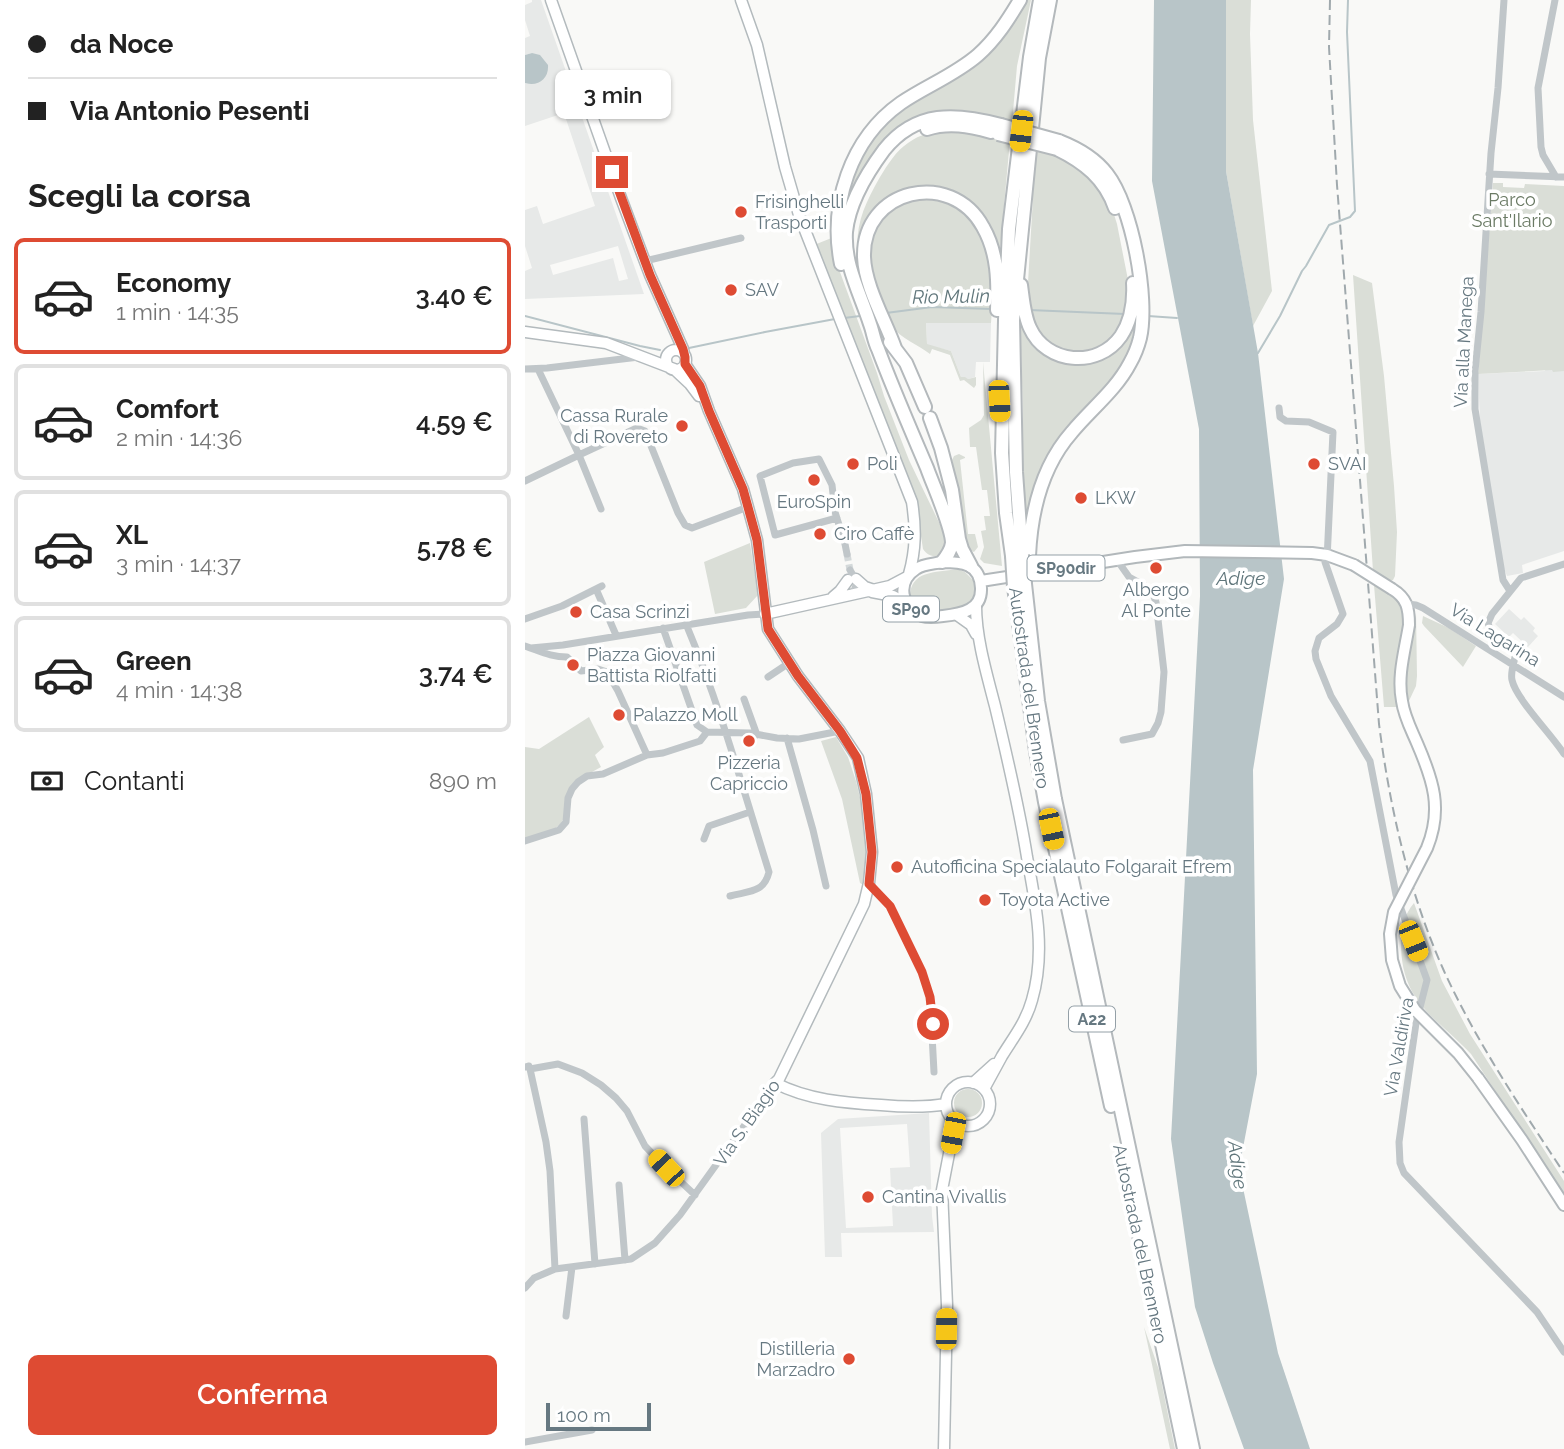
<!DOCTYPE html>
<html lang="it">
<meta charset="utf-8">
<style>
:root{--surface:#fff;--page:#f6f6f6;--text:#222;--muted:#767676;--line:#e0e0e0;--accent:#de4b33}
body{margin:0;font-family:Raleway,sans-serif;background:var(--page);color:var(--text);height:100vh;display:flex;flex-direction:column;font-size:26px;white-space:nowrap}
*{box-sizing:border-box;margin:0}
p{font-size:23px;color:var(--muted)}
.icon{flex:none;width:38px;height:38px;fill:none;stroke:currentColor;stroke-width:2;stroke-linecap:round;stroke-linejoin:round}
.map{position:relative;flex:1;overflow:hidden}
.side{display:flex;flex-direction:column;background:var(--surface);width:525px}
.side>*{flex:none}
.top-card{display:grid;align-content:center;height:154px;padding:0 28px;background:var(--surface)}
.scale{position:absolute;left:21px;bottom:18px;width:105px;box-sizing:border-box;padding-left:7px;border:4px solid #667881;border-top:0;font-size:19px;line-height:24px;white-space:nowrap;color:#667881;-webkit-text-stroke:5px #fff;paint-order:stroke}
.end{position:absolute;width:32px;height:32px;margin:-16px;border:9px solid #de4b33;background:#fff;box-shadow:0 0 0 4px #fff}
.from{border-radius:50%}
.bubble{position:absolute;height:49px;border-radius:10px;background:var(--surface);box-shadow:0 2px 5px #0004;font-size:23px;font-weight:600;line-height:49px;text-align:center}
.car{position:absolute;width:21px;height:42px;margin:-21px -10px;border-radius:9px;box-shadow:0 0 5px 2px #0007;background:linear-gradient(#f5c518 24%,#345 0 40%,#f5c518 0 76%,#345 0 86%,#f5c518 0)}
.top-card b{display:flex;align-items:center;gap:24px;height:66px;font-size:26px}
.top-card b+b{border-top:2px solid var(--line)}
.top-card i{width:18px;height:18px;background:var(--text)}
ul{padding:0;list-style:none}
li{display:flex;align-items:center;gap:21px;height:116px;margin:0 14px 10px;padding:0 14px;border:4px solid var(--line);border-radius:10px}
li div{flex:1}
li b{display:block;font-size:26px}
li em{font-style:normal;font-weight:600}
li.active{border-color:var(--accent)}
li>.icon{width:63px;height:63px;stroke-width:1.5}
h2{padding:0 28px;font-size:32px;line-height:84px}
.pay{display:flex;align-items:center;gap:18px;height:77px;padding:0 28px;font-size:26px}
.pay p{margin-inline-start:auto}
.cta{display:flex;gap:14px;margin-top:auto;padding:14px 28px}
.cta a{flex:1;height:80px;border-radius:10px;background:var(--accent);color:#fff;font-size:28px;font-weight:600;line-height:80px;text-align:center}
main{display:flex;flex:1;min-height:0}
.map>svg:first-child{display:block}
</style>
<main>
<section class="side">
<div class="top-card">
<b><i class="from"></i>da Noce</b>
<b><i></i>Via Antonio Pesenti</b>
</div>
<h2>Scegli la corsa</h2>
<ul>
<li class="active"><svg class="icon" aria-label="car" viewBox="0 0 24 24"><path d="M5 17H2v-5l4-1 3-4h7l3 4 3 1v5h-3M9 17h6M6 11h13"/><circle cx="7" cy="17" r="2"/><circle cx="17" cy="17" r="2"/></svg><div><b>Economy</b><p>1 min · 14:35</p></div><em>3.40 €</em></li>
<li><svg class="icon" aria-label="car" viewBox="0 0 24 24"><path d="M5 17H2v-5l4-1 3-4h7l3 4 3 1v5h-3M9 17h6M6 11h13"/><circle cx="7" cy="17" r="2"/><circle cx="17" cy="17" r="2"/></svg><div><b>Comfort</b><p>2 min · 14:36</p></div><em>4.59 €</em></li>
<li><svg class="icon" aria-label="car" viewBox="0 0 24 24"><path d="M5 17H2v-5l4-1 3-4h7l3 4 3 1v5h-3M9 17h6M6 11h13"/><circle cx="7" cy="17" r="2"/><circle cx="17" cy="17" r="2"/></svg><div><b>XL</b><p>3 min · 14:37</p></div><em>5.78 €</em></li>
<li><svg class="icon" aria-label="car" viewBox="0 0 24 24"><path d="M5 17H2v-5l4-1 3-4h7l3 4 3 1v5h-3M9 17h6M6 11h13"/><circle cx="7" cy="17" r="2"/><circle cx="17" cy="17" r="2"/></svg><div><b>Green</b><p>4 min · 14:38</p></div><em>3.74 €</em></li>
</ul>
<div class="pay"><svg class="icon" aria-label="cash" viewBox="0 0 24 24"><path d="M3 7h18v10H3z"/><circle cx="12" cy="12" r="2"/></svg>Contanti<p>890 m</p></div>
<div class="cta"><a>Conferma</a></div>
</section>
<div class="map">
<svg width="1039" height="1449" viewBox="0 0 1039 1449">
<rect width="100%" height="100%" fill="#f9f9f7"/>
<!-- built -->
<path fill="#e7e9e8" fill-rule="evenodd" d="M7,0H16L119,294L0,299V271L7,268L0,246V210L12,206L18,224L70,206L39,113L0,126V83L5,84L7,53L0,55V38L5,36L0,20V5L7,2ZM93,246L103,279L94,281L88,258L28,275L25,265Z
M1039,281V551L997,565L998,573L982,576L978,566L955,421L953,374L1020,371Z
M401,322L466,323L465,362H451L450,377L443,379L436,377L426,351L402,345Z
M984,609L996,620L999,617L1010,628L1008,631L1013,636L1003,647L988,633L984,637L970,624Z
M404,1113L407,1216L409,1232L316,1233L317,1257H300L296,1133L313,1119ZM382,1124L385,1167L365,1168L368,1226L321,1228L315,1128Z"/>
<!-- green -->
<path fill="#daded7" d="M498,0H506L492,66L487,123L447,114L366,136L316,219L328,167L360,121L421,81Z
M701,0H726L725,34L728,120L747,291L728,326L701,171Z
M424,129L485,140L474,261L431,195L363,201L334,265C328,229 338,207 355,177C363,164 371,151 383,143C395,134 409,131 424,129Z
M517,148L556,166L586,205L592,224L605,290L604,304L591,336L572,350L539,354L512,334L502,300L508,197V151Z
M968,183H978V187L999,188L1000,184L1039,186V371L1028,372L1027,370L953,374Z
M410,197C419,201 431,204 439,211C469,235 469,288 466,323H401L402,344L426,351L436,377H440L443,379L451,377V385L449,388L439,380L435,381L425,355L407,349L405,354C392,344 377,339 366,326L344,267L347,234L355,219L377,201Z
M309,237L315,272L352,373L359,396L384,460L422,539L423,546L414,556C407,557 402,555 398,549L390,497L384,479L289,245Z
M828,275L847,283L859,376L869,486L872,532L870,576L868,580L863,582L848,571Z
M612,310C607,376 570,390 535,437C514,466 506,493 500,527L497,478L498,414L496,349V318L506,341L571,360Z
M458,362L477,566L459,563L455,559L459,547L456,531L461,530L459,516H465L462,490H457L451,447H445L444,428L456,420L459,415Z
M434,454L440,457V458L435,460L443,534H450L453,547L449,552L442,549L427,460L429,456Z
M225,543L233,595L221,608L190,614L179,562Z
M432,569L440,572L451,583C453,605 435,611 416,612C410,613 404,614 398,612C393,610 389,605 385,601C383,570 409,573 432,569Z
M849,585L870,599H872L879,610V616L870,675L869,690L872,707H859Z
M891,613L892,676L891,686L883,703C878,674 886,642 891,613Z
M898,616L924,628L951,646L938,667L899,626L897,623Z
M64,717L79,747L70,755L76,767L49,782L38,820C30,833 14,835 0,839V747L14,749Z
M311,737L323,757L331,781L339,814L343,860L340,886L335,883L317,799L296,741Z
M889,903L917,981L945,1034L1039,1181V1195L946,1054C910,1016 876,1002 876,943C876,928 879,915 889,903Z
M429 1103a14 14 0 1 1 28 0a14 14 0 1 1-28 0Z
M619,1327L634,1370L650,1449H645Z"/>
<!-- water -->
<path fill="#b8c5c8" d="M629,0H701V171L733,353L759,579L728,770L732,1074L714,1169L753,1353L785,1449H719L688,1363L670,1307L646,1139L675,596L674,429L627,181Z
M7,53L15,55L23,65C24,79 13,87 0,83V55Z"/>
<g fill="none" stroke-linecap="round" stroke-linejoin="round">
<!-- stream -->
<path stroke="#b8c5c8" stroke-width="2" d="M504,310L600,314
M361,313L407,307L467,309
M0,316L115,346L135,350
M623,316L652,318
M319,318L335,316
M164,348L240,332L310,319
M733,353L755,316L777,271L781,266L804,225L825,217L830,211L822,32L823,0"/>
<!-- street-tunnel -->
<path stroke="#d4d9da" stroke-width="7" stroke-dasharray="7 3.5" stroke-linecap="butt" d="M322,554L325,570"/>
<defs>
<path id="secondary" d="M26,0L96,198L125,275L158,349L159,354
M216,0L232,45L260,167L274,215L387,502C391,528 391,549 384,574
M0,332L81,343L149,369L165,384L174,396
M141 360a10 10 0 1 1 20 0a10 10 0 1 1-20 0Z
M160,364L175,386L184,411L218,489L232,540L243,629L273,676L315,731L333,758L341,794L347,852L344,883L339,904L254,1079L250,1083C283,1100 320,1103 356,1105C378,1107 399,1108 421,1104
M331,579L340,587L349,590
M347,592L368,596L381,603
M308,597L315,591L323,580
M451,606C451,638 462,675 470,706C482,756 494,807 502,857C511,905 521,952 507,1000C501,1022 488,1038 477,1056C471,1067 465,1078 459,1089
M240,614L343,591L365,586L382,577
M432,615L446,625L451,634
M421 1104a22 22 0 1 1 44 0a22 22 0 1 1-44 0Z
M448,1083L469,1064
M419,1449L422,1305L417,1190L428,1133L427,1119"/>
<path id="primary" d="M417,562C437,562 455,563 456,588C457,610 437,614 418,616C411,617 404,618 397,616C376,608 371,582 391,569C398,564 408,564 417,562Z
M456,581L610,557L660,551L787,553L802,555L829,565
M867,589C882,598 884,608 884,625
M953,1078L997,1140L1039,1205"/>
<path id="highway" d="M402,129C424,122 444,126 466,132
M532,149C559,162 580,179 590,208
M316,264C304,205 325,139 376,103C401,86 430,75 453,55C471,39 483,20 495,0
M496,285C498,299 499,316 505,328C521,364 573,369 596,336C606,321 609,301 608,283
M365,342L381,363L400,407
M370,348C360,320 340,286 339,257C337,189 426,168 458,227C473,253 473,282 472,310
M405,418L416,448L427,490L434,539L437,549L446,566
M497,555L491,472L488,320L514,58L525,0
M487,556L481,513L477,453L480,320L484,229L505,57L515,0
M504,556C506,512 517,466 547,432C566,409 591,390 605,363C609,356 613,346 615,338C624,298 607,206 582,174C570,158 552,148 534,141
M417,562C422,556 426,551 427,543C427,527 408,485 402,468C385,428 368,389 353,349C349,341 348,332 345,324C335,293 319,265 321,232C324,202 342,173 359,150C391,110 431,113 476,125
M500,584L513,701L530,799L668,1449
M489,587L511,751L520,802L586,1106
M613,1230L659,1449"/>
</defs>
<!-- secondary casing -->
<use href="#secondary" stroke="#b3babd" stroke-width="13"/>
<!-- primary casing -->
<use href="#primary" stroke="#b2b8bb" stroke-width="14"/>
<!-- highway casing -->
<use href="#highway" stroke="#b4b9bc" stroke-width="16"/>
<!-- street -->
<path stroke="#c0c6c9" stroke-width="7" d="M979,0L973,88L966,153L956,312L950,371V409L978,580L985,591
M1030,0L1013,88L1016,147L1018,155L1031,177
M964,174L1039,177
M120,261L216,238
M0,369L22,368L114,357
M13,369L54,455L112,428L120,431L153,513L160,525L167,528L223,507
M754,408L755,417L761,421L784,422L808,432L802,560L800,562L818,614L812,624L794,638L790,651L791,659L806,696L845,761L871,895L902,980L891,1023L874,1142L875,1163L879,1173L1012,1312L1039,1352
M0,481L54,455L76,509
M312,518L250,535L235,476L268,463L294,459L307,485L310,512L320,544L322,554
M592,560L604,577L622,587L627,592L631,602L639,672L636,712L633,723L627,734L598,740
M1039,564L996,578L967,614L963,623L966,632L991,652C990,661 985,671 987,680C991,699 1027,735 1039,754
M325,570L332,582L328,594
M71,589L91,635
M882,604L891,605L898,608L1039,697
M0,619L37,606L77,586
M161,624C195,705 218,789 244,872C239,893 224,891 205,896
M138,628L172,725L182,732L225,733L252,738L274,739L315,731
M0,646C15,651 26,657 42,657L56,671L73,669L82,672L93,691L122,755
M6,648L38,645L223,615L240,614
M147,656L173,652
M243,677L264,663
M219,699L232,735
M262,738L288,830L301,886
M179,839L184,826L225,812
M0,841L34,830L41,822L43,798L47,789L53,782L62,776L78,774L122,755L138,753L175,741L182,732
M344,883L365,906L397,972L405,997L409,1072
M0,1067L4,1066L5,1069L21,1142L25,1171L30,1269
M5,1069L33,1064L57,1073L76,1085L91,1098L102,1111L120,1146L141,1168L170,1195
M59,1119L70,1264
M94,1185L100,1260
M0,1288L9,1278L30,1269L106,1259L130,1243L155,1215L250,1083
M41,1316L47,1267
M0,1442L67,1430"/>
<!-- secondary -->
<use href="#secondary" stroke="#fff" stroke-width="10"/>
<!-- primary -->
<use href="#primary" stroke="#fff" stroke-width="10"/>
<!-- highway -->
<use href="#highway" stroke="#fff" stroke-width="12"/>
<!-- rail -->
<path stroke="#a0a9ad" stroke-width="2" stroke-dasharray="10 5" stroke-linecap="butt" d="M805,0L804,47L812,185L854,724C865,809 884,893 919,971C952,1043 996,1108 1039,1173"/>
<defs>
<path id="primary-bridge" d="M829,565L867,589
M884,625C880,650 872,676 877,701C879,716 886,729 892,743C908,780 918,809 902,848L869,912L865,934L867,960L875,986L890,1010L933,1053L953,1078"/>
<path id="highway-bridge" d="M476,125L534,141
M473,134L532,149
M497,555L500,584
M487,556L489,587"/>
</defs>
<!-- primary-bridge casing -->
<use href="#primary-bridge" stroke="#b2b8bb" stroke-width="14" stroke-linecap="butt"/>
<!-- highway-bridge casing -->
<use href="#highway-bridge" stroke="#b4b9bc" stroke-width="16" stroke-linecap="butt"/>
<!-- primary-bridge -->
<use href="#primary-bridge" stroke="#fff" stroke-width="10"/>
<!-- highway-bridge -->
<use href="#highway-bridge" stroke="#fff" stroke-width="12"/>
</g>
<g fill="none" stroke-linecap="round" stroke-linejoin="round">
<!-- route -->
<path stroke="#de4b33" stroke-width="9" d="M87,172L125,275L158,349L160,357V364L175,386L184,411L218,489L232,540L243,629L273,676L315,731L332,758L341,794L347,852L344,884L365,906L397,972L405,997L408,1024"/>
</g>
<!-- markers -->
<g fill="#de4b33" stroke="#fff" stroke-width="2.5">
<circle cx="216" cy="212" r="7"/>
<circle cx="206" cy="290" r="7"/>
<circle cx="157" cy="426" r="7"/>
<circle cx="328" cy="464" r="7"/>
<circle cx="789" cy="464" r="7"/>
<circle cx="289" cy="480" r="7"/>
<circle cx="556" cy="498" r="7"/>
<circle cx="295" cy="534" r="7"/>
<circle cx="631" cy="568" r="7"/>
<circle cx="51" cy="612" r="7"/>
<circle cx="48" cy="665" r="7"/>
<circle cx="94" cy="715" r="7"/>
<circle cx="224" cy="741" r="7"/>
<circle cx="372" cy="867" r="7"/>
<circle cx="460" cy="900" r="7"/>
<circle cx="343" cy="1197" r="7"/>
<circle cx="324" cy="1359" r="7"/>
</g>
<g text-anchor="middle" stroke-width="7" stroke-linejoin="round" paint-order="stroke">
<!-- shield labels -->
<g fill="#fff" stroke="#94a0a7" stroke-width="2">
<rect x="502.5" y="555.5" width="77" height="25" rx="5"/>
<rect x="358" y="596.5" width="56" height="25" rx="5"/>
<rect x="544" y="1006.5" width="46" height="25" rx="5"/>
</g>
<g font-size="16" font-weight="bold" fill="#667881">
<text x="541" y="574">SP90dir</text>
<text x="386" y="615">SP90</text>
<text x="567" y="1025">A22</text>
</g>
<!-- park labels -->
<g font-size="18" fill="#6a7a64" stroke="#fff">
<text x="987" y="206">Parco<tspan x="987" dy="21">Sant'Ilario</tspan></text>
</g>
<!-- poi labels -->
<g font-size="18" fill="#667881" stroke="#fff" text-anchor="start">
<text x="230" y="208">Frisinghelli<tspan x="230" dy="21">Trasporti</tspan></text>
<text x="220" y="296">SAV</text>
<text x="143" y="422" text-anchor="end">Cassa Rurale<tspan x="143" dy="21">di Rovereto</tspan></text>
<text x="342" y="470">Poli</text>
<text x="803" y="470">SVAI</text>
<text x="570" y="504">LKW</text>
<text x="289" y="508" text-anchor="middle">EuroSpin</text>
<text x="309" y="540">Ciro Caffè</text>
<text x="631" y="596" text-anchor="middle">Albergo<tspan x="631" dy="21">Al Ponte</tspan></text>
<text x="65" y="618">Casa Scrinzi</text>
<text x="62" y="661">Piazza Giovanni<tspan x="62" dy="21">Battista Riolfatti</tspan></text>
<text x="108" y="721">Palazzo Moll</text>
<text x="224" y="769" text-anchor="middle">Pizzeria<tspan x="224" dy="21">Capriccio</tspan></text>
<text x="386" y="873">Autofficina Specialauto Folgarait Efrem</text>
<text x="474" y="906">Toyota Active</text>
<text x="357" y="1203">Cantina Vivallis</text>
<text x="310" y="1355" text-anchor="end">Distilleria<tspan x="310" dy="21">Marzadro</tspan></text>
</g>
<!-- street labels -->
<g font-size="18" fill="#667881" stroke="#fff">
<text transform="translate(939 342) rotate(-87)" y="6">Via alla Manega</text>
<text transform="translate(970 635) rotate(32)" y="6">Via Lagarina</text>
<text transform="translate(504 688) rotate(82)" y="6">Autostrada del Brennero</text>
<text transform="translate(874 1047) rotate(-80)" y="6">Via Valdiriva</text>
<text transform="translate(222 1123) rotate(-55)" y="6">Via S. Biagio</text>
<text transform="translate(615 1244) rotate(78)" y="6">Autostrada del Brennero</text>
</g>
<!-- water labels -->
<g font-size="19" font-style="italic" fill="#60767b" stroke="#fff">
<text transform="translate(426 296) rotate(-1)" y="7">Rio Mulin</text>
<text x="716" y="585">Adige</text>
<text transform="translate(713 1165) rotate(82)" y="7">Adige</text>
</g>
</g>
</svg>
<div class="scale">100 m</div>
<i class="end from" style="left:408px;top:1024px"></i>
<i class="end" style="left:87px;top:172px"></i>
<div class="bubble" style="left:30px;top:70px;width:116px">3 min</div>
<i class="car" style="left:496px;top:131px;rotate:187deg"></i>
<i class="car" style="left:474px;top:401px;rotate:177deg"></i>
<i class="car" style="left:526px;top:829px;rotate:168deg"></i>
<i class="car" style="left:888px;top:941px;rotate:158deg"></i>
<i class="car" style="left:428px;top:1133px;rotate:191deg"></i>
<i class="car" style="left:141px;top:1168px;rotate:317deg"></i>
<i class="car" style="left:421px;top:1329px;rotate:1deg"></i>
</div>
</main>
